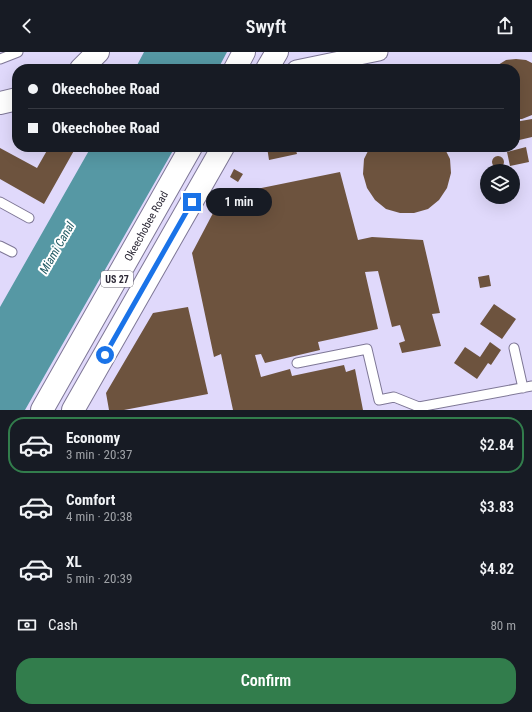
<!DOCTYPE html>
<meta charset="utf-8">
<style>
:root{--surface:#171b24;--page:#242831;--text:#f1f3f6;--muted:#9ea1a6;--line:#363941;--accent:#327d4c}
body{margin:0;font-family:"Roboto Condensed",sans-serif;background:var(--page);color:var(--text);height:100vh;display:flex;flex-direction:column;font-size:15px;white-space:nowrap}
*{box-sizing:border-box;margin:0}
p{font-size:13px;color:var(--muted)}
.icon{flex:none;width:22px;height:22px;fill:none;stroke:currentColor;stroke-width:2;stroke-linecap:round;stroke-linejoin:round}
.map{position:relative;height:358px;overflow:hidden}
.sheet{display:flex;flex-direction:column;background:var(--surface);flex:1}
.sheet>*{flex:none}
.hud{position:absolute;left:12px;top:12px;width:508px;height:88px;border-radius:16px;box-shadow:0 4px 16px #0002;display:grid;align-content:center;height:88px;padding:0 16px;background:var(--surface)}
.fabs{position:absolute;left:480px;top:112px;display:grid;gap:8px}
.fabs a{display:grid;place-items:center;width:40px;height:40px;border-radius:50%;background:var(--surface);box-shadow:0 4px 16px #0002;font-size:20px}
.end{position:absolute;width:18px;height:18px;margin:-9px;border:5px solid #1a73e8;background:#fff;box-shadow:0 0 0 2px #fff}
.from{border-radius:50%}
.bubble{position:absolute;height:28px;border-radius:14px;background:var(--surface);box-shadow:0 4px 16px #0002;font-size:13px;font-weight:600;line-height:28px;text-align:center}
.hud b{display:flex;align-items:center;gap:14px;height:38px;font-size:15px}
.hud b+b{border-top:1px solid var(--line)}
.hud i{width:10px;height:10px;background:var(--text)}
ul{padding:7px 0 0;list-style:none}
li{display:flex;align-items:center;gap:12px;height:56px;margin:0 8px 6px;padding:0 8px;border:2px solid transparent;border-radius:16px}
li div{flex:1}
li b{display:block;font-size:15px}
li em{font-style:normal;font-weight:600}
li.current{border-color:var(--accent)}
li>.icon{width:36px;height:36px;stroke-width:1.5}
.pay{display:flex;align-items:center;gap:10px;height:44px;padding:0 16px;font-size:15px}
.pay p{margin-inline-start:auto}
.cta{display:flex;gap:8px;margin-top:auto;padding:8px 16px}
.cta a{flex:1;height:46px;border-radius:16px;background:var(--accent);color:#fff;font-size:16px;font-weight:600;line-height:46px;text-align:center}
header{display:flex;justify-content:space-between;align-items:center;height:52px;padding:0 16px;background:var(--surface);font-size:18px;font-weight:600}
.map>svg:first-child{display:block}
</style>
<header><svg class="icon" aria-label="back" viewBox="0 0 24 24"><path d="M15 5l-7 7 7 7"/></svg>Swyft<svg class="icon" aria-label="share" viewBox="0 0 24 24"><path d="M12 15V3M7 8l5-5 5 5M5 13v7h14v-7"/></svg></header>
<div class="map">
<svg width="532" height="358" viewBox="0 0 532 358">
<rect width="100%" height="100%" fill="#e0d9fb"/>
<!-- water -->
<path fill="#5698a4" d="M144,0H227L218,17H135Z
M91,95H175L25,358H0V255Z"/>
<!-- building -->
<path fill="#6d533e" d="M516,7L526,8L532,11V63L522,67H515V17H494L498,13L506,8Z
M532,67V85L515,89V70Z
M49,95H76L44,152L0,127V96L37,116Z
M267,95H295L297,102L269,108Z
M370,95H444L450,107L451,121L447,136L439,148L428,157L414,161H400L386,157L375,148L367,136L363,122L364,107Z
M526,95L529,110L510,114L507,100Z
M492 110a6 6 0 1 1 12 0a6 6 0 1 1-12 0Z
M234,117L243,122L238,130L230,125Z
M340,120L358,188L372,185L423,188L440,261L432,262L441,294L402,301L399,291L405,289L400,273L392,275L378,219L365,220L378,277L318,290L320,298L265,311L261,302L255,303L261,325L290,317L292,324L344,313L346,320L355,317L363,358H233L221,302L214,305L192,201L222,144Z
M489,223L491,234L480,236L478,225Z
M494,252L516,267L502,287L480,272Z
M188,255L208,342L124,358H109L106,341L153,261Z
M490,290L501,298L491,313L488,311L477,327L454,311L465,295L480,305Z"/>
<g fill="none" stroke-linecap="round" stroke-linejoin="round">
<defs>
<path id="lane" d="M0,7L18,0
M0,150L29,166
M0,194L12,200
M514,296L523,336
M297,311L367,297L379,348L394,345L419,355
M418,358L419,355L532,334"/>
<path id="street" d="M296,17L379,0"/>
<path id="secondary" d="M81,17L98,0
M0,51L17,47"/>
<path id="highway" d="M235,17L244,0
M267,17L277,0
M42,358L191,95
M73,358L223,95"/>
</defs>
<!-- lane casing -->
<use href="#lane" stroke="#7e7796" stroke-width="11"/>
<!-- street casing -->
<use href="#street" stroke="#7e7796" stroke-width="19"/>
<!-- secondary casing -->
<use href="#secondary" stroke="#7e7796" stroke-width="24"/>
<!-- highway casing -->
<use href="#highway" stroke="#7e7796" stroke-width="24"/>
<!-- lane -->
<use href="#lane" stroke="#fff" stroke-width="9"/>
<!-- street -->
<use href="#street" stroke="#fff" stroke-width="17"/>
<!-- secondary -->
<use href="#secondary" stroke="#fff" stroke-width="22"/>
<!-- highway -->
<use href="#highway" stroke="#fff" stroke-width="22"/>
</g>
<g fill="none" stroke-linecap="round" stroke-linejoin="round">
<!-- route -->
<path stroke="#1a73e8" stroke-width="5" d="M105,303L192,150"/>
</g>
<g text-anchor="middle" stroke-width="4" stroke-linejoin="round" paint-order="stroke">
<!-- shield labels -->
<rect fill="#fff" stroke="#6b6972" stroke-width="1" x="101" y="219" width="32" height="16" rx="3"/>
<g font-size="10" font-weight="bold" fill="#2c2936">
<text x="117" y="231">US 27</text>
</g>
<!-- street labels -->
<g font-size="11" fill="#2c2936" stroke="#fff">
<text transform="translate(146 174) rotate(-61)" y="4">Okeechobee Road</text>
</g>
<!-- water labels -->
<g font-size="12" font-style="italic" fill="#235b64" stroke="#fff">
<text transform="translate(57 196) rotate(-60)" y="4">Miami Canal</text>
</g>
</g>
</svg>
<div class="fabs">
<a><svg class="icon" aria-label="layers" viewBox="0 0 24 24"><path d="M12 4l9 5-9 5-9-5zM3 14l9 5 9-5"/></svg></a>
</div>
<i class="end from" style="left:105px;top:303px"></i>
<i class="end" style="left:192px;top:150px"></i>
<div class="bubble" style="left:206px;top:136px;width:66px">1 min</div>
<div class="hud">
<b><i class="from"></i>Okeechobee Road</b>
<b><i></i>Okeechobee Road</b>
</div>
</div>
<section class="sheet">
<ul>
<li class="current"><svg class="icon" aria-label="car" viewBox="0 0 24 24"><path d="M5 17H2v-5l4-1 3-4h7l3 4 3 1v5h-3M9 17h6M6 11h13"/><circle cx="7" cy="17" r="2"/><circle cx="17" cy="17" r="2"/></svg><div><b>Economy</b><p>3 min · 20:37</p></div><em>$2.84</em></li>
<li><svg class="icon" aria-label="car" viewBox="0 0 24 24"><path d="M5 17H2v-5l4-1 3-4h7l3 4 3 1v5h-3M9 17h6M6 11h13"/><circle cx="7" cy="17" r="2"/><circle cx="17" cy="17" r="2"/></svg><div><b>Comfort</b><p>4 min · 20:38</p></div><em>$3.83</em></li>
<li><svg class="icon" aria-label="car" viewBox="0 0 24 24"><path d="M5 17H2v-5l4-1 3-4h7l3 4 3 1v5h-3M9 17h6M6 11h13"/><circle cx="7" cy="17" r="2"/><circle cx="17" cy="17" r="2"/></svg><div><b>XL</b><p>5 min · 20:39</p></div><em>$4.82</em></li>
</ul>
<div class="pay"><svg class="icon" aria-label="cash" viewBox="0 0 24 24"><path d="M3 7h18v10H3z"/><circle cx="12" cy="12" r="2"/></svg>Cash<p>80 m</p></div>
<div class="cta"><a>Confirm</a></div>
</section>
